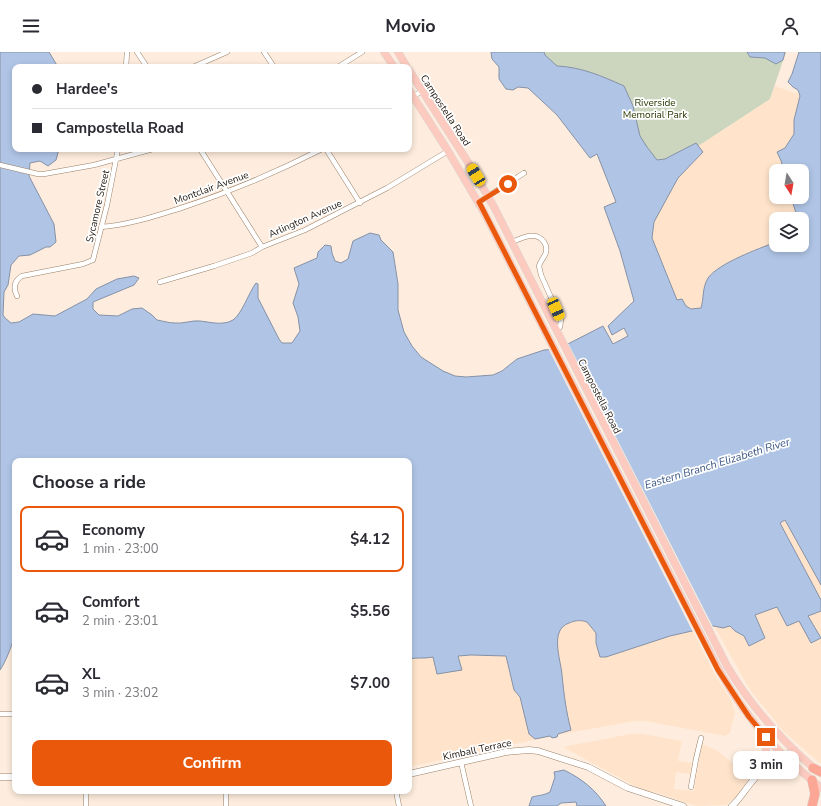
<!DOCTYPE html>
<meta charset="utf-8">
<style>
:root{--surface:#fff;--page:#f7f7f7;--text:#2b2b33;--muted:#7c7c81;--line:#e1e1e2;--accent:#ea580c}
body{margin:0;font-family:"Nunito Sans",sans-serif;background:var(--page);color:var(--text);height:100vh;display:flex;flex-direction:column;font-size:15px;white-space:nowrap}
*{box-sizing:border-box;margin:0}
p{font-size:13px;color:var(--muted)}
.icon{flex:none;width:22px;height:22px;fill:none;stroke:currentColor;stroke-width:2;stroke-linecap:round;stroke-linejoin:round}
.map{position:relative;flex:1;overflow:hidden}
.sheet{position:absolute;left:12px;top:406px;width:400px;height:336px;display:flex;flex-direction:column;background:var(--surface);border-radius:8px;box-shadow:0 2px 6px #0003}
.sheet>*{flex:none}
.guide{position:absolute;left:12px;top:12px;width:400px;height:88px;border-radius:8px;box-shadow:0 2px 6px #0003;display:grid;align-content:center;height:88px;padding:0 20px;background:var(--surface)}
.needle{width:26px;rotate:169deg}
.buttons{position:absolute;left:769px;top:112px;display:grid;gap:8px}
.buttons a{display:grid;place-items:center;width:40px;height:40px;border-radius:8px;background:var(--surface);box-shadow:0 2px 6px #0003;font-size:20px}
.end{position:absolute;width:18px;height:18px;margin:-9px;border:5px solid #ea580c;background:#fff;box-shadow:0 0 0 2px #fff}
.from{border-radius:50%}
.bubble{position:absolute;height:28px;border-radius:8px;background:var(--surface);box-shadow:0 2px 6px #0003;font-size:13px;font-weight:700;line-height:28px;text-align:center}
.car{position:absolute;width:12px;height:24px;margin:-12px -6px;border-radius:5px;box-shadow:0 0 3px 1px #0007;background:linear-gradient(#f5c518 24%,#345 0 40%,#f5c518 0 76%,#345 0 86%,#f5c518 0)}
.guide b{display:flex;align-items:center;gap:14px;height:38px;font-size:15px}
.guide b+b{border-top:1px solid var(--line)}
.guide i{width:10px;height:10px;background:var(--text)}
ul{padding:0;list-style:none}
li{display:flex;align-items:center;gap:12px;height:66px;margin:0 8px 6px;padding:0 12px;border:2px solid transparent;border-radius:8px}
li div{flex:1}
li b{display:block;font-size:15px}
li em{font-style:normal;font-weight:700}
li.selected{border-color:var(--accent)}
li>.icon{width:36px;height:36px;stroke-width:1.5}
h2{padding:0 20px;font-size:18px;line-height:48px}
.cta{display:flex;gap:8px;margin-top:auto;padding:8px 20px}
.cta a{flex:1;height:46px;border-radius:8px;background:var(--accent);color:#fff;font-size:16px;font-weight:700;line-height:46px;text-align:center}
header{display:flex;justify-content:space-between;align-items:center;height:52px;padding:0 20px;background:var(--surface);font-size:18px;font-weight:700}
.map>svg:first-child{display:block}
</style>
<header><svg class="icon" aria-label="menu" viewBox="0 0 24 24"><path d="M4 6h16M4 12h16M4 18h16"/></svg>Movio<svg class="icon" aria-label="person" viewBox="0 0 24 24"><circle cx="12" cy="8" r="4"/><path d="M4 21q1-7 8-7t8 7"/></svg></header>
<div class="map">
<svg width="821" height="754" viewBox="0 0 821 754">
<rect width="100%" height="100%" fill="#feedde"/>
<!-- built -->
<path fill="#ffe4cb" fill-rule="evenodd" d="M775,34L818,49L821,309L667,362L607,154L770,47ZM776,119H802V145H776ZM776,167H802V193H776Z
M821,454V712L784,680L750,638L714,574L780,471Z
M661,517L714,621L732,650L735,660L730,681L725,684L645,669H635L557,683L409,715V535Z
M630,682H643L682,689L678,709L692,711L690,722L676,720L674,737L694,739L702,692L718,699L732,711L751,724L737,744L726,753L696,754L658,741L640,737L563,695Z"/>
<!-- green -->
<path fill="#ccd6bf" d="M539,0H786L770,47L637,134Z"/>
<!-- water -->
<path fill="#b0c5e6" stroke="#8591a6" d="M0,0H49L58,15H15V97H59L56,108L48,114L40,109L30,111L29,124L54,172L56,190L50,195H46L30,203L19,204L11,213L8,233L4,240L3,263L5,266L11,271L19,270L33,262L55,264L87,247L96,237L117,227L134,224L139,226L134,233L93,250V257L99,263L118,264L132,257L142,256L152,263L157,268C163,269 169,271 175,271C183,272 192,268 200,269C210,270 223,274 233,268C242,262 249,240 256,231L258,232V246L279,287L282,291H292L300,279L298,265L293,251L299,232L294,216L317,206L318,200L325,193L331,194L332,201L335,209L341,211L348,207L353,189L370,181L379,183L381,188L393,200L398,232V258L404,280L412,294L421,305L443,319L455,324L466,325L493,323L502,319L517,307L544,298L558,297L603,274L613,292L628,284L624,276L612,283L608,274L634,249L620,199L604,155L616,150L597,102L590,106L557,63L528,36L518,35L513,38L506,37L499,27V15L492,7L491,0H544L545,3L557,14C581,15 602,24 624,34L633,54L640,84L647,95L657,108L665,107L696,91L703,100L678,126L654,170L652,186L677,248L682,247L686,254L691,257L701,256C704,246 702,236 708,226C719,211 758,197 776,190V193H802V167H798L797,164L791,145H802V119H781L780,114L782,111L777,100L785,96L794,82V68L800,44L798,38L793,35L788,30L792,22L799,0H821V533L785,468L780,471L821,548V559L808,564L821,586L811,591L799,569L787,574L777,555L755,563L765,586L749,594L744,584L735,579L730,574L723,576L714,574L670,584L606,605H600L596,591V581L587,570C581,568 576,568 569,571C549,578 561,608 562,623C564,643 566,659 571,678L558,682L557,685L552,686L550,684L535,687L529,682L520,645L514,638L506,604L471,603L458,604L462,618L437,622L433,605C424,607 418,605 409,607V409H15V585C10,596 7,608 0,618Z
M747,0H785L783,8L776,12L765,6L750,5Z
M564,718C582,727 595,737 606,754H577L576,750L561,751L557,754H529L532,745C539,743 542,744 550,740L555,725L554,720Z"/>
<!-- pier -->
<path fill="#feedde" d="M567,289L714,577L694,582L548,296L557,295Z"/>
<g fill="none" stroke-linecap="round" stroke-linejoin="round">
<defs>
<path id="minor" d="M137,0L147,15
M264,0L274,15
M126,15L127,0
M193,15L227,0
M338,15L362,0
M409,47L422,39
M200,97L262,195
M326,97L360,151
M0,113L38,122H44L94,113L153,97
M479,150L524,121
M101,175C129,173 155,164 181,156C230,140 277,120 322,97
M512,190C522,186 536,178 544,190C546,193 547,196 546,200C545,205 540,209 539,214L541,223L561,268L560,275
M160,230L214,214L252,201L262,195L305,178L387,136L448,99
M17,244C13,236 14,229 22,224L83,212L93,208L107,153L118,97
M0,662H15
M461,710L471,754
M691,735L696,707L701,686
M396,739L399,754
M86,754V739
M226,754V739"/>
<path id="tertiary" d="M409,722L506,700L529,698L538,699L588,715L628,736L683,754
M0,725H15
M732,754C742,745 748,732 758,723C770,714 783,709 793,698"/>
<path id="primary" d="M384,0L394,15
M398,0L407,15
M409,18L471,115L494,155L727,614C750,653 781,688 816,718
M409,38L448,99L486,164L719,618C736,648 755,675 779,699C792,712 807,724 821,736
M757,724C765,709 767,702 766,685"/>
<path id="motorway" d="M813,716L821,720
M812,754L815,742L812,728"/>
</defs>
<!-- minor casing -->
<use href="#minor" stroke="#99816a" stroke-width="5.5"/>
<!-- tertiary casing -->
<use href="#tertiary" stroke="#99816a" stroke-width="7"/>
<!-- primary casing -->
<use href="#primary" stroke="#d7d6d4" stroke-width="8"/>
<!-- motorway casing -->
<use href="#motorway" stroke="#d7d6d4" stroke-width="10"/>
<!-- minor -->
<use href="#minor" stroke="#fff" stroke-width="4.5"/>
<!-- tertiary -->
<use href="#tertiary" stroke="#fff" stroke-width="6"/>
<!-- primary -->
<use href="#primary" stroke="#fdcabf" stroke-width="7"/>
<!-- motorway -->
<use href="#motorway" stroke="#fca795" stroke-width="9"/>
</g>
<g fill="none" stroke-linecap="round" stroke-linejoin="round">
<!-- route -->
<path stroke="#ea580c" stroke-width="5" d="M508,132L479,150L718,618L749,665L766,685"/>
</g>
<g text-anchor="middle" stroke-width="3.5" stroke-linejoin="round" paint-order="stroke">
<!-- park labels -->
<g font-size="10" fill="#263700" stroke="#fff">
<text x="655" y="54">Riverside<tspan x="655" dy="12">Memorial Park</tspan></text>
</g>
<!-- street labels -->
<g font-size="10" fill="#221910" stroke="#fff">
<text transform="translate(446 58) rotate(57)" y="4">Campostella Road</text>
<text transform="translate(211 135) rotate(-20)" y="4">Montclair Avenue</text>
<text transform="translate(97 154) rotate(-77)" y="4">Sycamore Street</text>
<text transform="translate(305 166) rotate(-24)" y="4">Arlington Avenue</text>
<text transform="translate(600 344) rotate(63)" y="4">Campostella Road</text>
<text transform="translate(477 697) rotate(-12)" y="4">Kimball Terrace</text>
</g>
<!-- water labels -->
<g font-size="11" font-style="italic" fill="#3a5684" stroke="#fff">
<text transform="translate(717 411) rotate(-17)" y="4">Eastern Branch Elizabeth River</text>
</g>
</g>
</svg>
<div class="buttons">
<a><svg class="needle" viewBox="-14 -14 28 28"><path d="M0-13l5 13h-10z" fill="#e53935"/><path d="M0 13l5-13h-10z" fill="#7c7c81"/></svg></a>
<a><svg class="icon" aria-label="layers" viewBox="0 0 24 24"><path d="M12 4l9 5-9 5-9-5zM3 14l9 5 9-5"/></svg></a>
</div>
<i class="end from" style="left:508px;top:132px"></i>
<i class="end" style="left:766px;top:685px"></i>
<div class="bubble" style="left:733px;top:699px;width:66px">3 min</div>
<i class="car" style="left:476px;top:123px;rotate:329deg"></i>
<i class="car" style="left:556px;top:257px;rotate:156deg"></i>
<div class="guide">
<b><i class="from"></i>Hardee's</b>
<b><i></i>Campostella Road</b>
</div>
<section class="sheet">
<h2>Choose a ride</h2>
<ul>
<li class="selected"><svg class="icon" aria-label="car" viewBox="0 0 24 24"><path d="M5 17H2v-5l4-1 3-4h7l3 4 3 1v5h-3M9 17h6M6 11h13"/><circle cx="7" cy="17" r="2"/><circle cx="17" cy="17" r="2"/></svg><div><b>Economy</b><p>1 min · 23:00</p></div><em>$4.12</em></li>
<li><svg class="icon" aria-label="car" viewBox="0 0 24 24"><path d="M5 17H2v-5l4-1 3-4h7l3 4 3 1v5h-3M9 17h6M6 11h13"/><circle cx="7" cy="17" r="2"/><circle cx="17" cy="17" r="2"/></svg><div><b>Comfort</b><p>2 min · 23:01</p></div><em>$5.56</em></li>
<li><svg class="icon" aria-label="car" viewBox="0 0 24 24"><path d="M5 17H2v-5l4-1 3-4h7l3 4 3 1v5h-3M9 17h6M6 11h13"/><circle cx="7" cy="17" r="2"/><circle cx="17" cy="17" r="2"/></svg><div><b>XL</b><p>3 min · 23:02</p></div><em>$7.00</em></li>
</ul>
<div class="cta"><a>Confirm</a></div>
</section>
</div>
